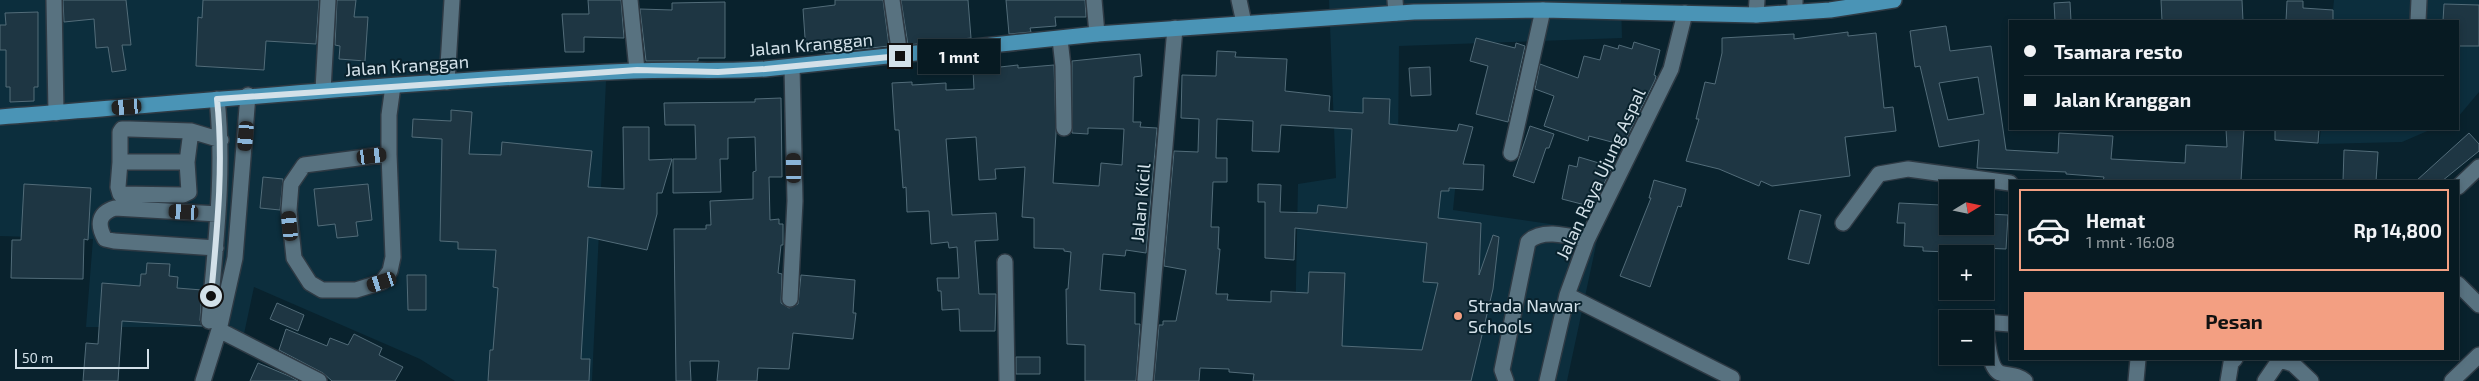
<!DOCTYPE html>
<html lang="id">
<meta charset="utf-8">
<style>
:root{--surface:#071a22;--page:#15272f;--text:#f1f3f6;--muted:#98a1a5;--line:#283840;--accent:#f39f82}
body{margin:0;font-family:"Exo 2",sans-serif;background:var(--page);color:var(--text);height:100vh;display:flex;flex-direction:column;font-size:19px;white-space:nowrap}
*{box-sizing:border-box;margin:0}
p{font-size:16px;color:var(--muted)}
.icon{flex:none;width:28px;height:28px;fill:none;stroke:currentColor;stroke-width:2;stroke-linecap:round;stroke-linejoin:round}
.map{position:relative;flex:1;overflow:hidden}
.details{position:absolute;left:2009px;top:180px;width:450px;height:180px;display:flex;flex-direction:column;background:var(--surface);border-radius:0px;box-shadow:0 2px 8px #0003,0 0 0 1px var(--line)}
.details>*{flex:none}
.guide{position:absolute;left:2009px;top:20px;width:450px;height:110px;border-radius:0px;box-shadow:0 2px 8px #0003,0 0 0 1px var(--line);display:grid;align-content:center;height:110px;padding:0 15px;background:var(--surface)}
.needle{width:32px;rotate:80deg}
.buttons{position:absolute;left:1939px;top:180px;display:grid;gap:10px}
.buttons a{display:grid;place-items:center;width:55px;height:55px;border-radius:0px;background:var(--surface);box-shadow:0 2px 8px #0003,0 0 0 1px var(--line);font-size:25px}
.scale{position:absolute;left:15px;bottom:12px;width:134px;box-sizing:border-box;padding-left:5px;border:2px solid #d3e1e9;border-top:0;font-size:14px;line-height:18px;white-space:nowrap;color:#d3e1e9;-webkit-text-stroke:4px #09222d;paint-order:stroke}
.end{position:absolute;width:22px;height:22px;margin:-11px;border:6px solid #d3e1e9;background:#111;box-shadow:0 0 0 2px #111}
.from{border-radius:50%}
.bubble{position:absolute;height:35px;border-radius:0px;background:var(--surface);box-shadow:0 2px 8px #0003,0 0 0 1px var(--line);font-size:16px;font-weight:700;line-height:35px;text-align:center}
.car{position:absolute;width:15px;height:30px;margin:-15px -8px;border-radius:6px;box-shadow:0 0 4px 1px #0007;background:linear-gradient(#222 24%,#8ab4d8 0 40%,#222 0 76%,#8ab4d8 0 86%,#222 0)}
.guide b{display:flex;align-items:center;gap:18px;height:48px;font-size:19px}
.guide b+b{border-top:1px solid var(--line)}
.guide i{width:12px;height:12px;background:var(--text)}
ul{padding:9px 0 0;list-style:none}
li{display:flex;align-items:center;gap:15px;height:82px;margin:0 10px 8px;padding:0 5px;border:2px solid transparent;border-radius:0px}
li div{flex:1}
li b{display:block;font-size:19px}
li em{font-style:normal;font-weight:700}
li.selected{border-color:var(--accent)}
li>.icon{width:45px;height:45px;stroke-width:1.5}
.button{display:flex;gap:10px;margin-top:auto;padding:10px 15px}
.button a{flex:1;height:58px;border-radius:0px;background:var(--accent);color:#111;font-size:20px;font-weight:700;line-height:58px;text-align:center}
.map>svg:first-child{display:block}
</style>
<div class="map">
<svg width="2479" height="381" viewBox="0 0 2479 381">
<rect width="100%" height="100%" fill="#09222d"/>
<!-- built -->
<path fill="#0c2e3d" d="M0,0H449L444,80L606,81L592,381H455L420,359L254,287L244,334L220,327H86L93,239L0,236Z
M1329,0H1621L1622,38L1399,46L1398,151L1458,160L1453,210L1599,231L1567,381H1294L1298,184L1336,178Z
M2334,0H2479V92L2458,117V21H2332Z
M2321,129H2432L2402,142L2319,144Z"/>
<!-- building -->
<path fill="#1e3643" stroke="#526c79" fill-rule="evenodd" d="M63,0H126L131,45H122L126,70L112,72L108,47L96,48L94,19L64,22Z
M203,0H319L316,44L266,41L264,70L196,66L198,17L202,18Z
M337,0H356L354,17H368L365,61L339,59L340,46L335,45Z
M588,0H621L624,38L584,37V52H565L562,14H589Z
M835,0H883L889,46L826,53L825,50L806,52L803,9L835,5Z
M901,0H968L971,38L908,45Z
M1006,0H1085L1086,17H1055L1056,26L1030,28L1031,32L1009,34Z
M2161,0H2242L2243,21H2162Z
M2287,1H2303V8L2333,10V21H2286Z
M725,2V58H698V61H646L640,9L672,10V3Z
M2070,2L2071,21H2055L2054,3Z
M2444,4L2479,5V46H2458V21H2443Z
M38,12V87H34V101L10,102V87H6V50H0V25H6L5,13Z
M1946,26L1950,51L1991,46L2006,150L2058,153L2059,133L2113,136L2111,159L2185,163L2186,145L2227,147L2226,129H2244L2241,181H2103L2104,177L2066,174V172L1977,168L1979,140L1939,147L1920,66L1915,67L1910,31ZM1978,77L1984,114L1948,120L1939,83Z
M1848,32V36L1876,33L1884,108L1893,107L1896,131L1845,137L1850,176L1772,186L1761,181L1759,186L1719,169L1686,161L1699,119H1696L1705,82L1715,84L1722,53V38L1794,34V39Z
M1476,38L1515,48L1516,43L1525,46L1508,122L1476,114L1488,66L1470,61Z
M1634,42L1660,50L1654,75L1656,76L1655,80L1623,145L1589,136L1588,141L1544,126L1554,96L1535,89L1540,64L1578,78L1584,56L1600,60L1604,45L1618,49L1619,45L1632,49Z
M1217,51L1236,52L1235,57L1287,59L1285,91L1330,96L1329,111L1363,113V98L1390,99L1389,124L1457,131L1459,124L1473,127L1463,164L1484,165L1483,190L1449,188V191H1441L1438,218L1481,223L1479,275L1493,235L1499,237L1493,289L1471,381H1253L1254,374L1229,372V369L1200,368L1199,381H1154L1159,325H1163V321H1176L1186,270L1164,266L1174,151L1198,152L1199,119L1181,118L1182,75L1216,76ZM1217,119L1253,121L1252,151L1279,152L1281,125L1352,129L1347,208L1318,205L1317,213L1280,212L1281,185L1258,184V202H1265V258L1294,260L1295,228L1427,243L1423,282L1438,283L1422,350L1342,346L1345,273L1309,272L1308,293L1271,291V302L1227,300L1228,294H1216L1220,249H1218L1219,227H1211L1213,182H1227V158H1216Z
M1140,54L1142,76L1134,77L1133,122H1141L1140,127L1157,128L1146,253L1126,250L1125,256L1103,254L1100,290L1135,293V324H1140L1136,381H1085V345L1067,344L1066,289H1068L1071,252L1064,251V249L1034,248V218L1022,217L1025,167L995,169L996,179L979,180L976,137L946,139L952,215L996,213L998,240L975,241L979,294H996L995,331H960L959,309L942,310L941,291H938L937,278H959L957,247L949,248L948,242L931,244L929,211L907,212L906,187L903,188L899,130H895L892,83L912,82V85L946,83V90L974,89L973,70L1018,65V68L1054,65L1056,133L1053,183L1099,186L1101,163L1122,165L1124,129L1088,128V134L1072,133V61Z
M1430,67L1431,95L1411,96L1409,68Z
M781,98L782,177H769L770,220L779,219V224H783V245H781L778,273L782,274L781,303L789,308L798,304L801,275L855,280L853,313H856L853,339L793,333L789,369L758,368L757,381H717L719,361H690L691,381H676L674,229H706V225H711L710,201L753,199V172L756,171L755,137L728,138V159H720L721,192L673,193V159H696L695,125H665L664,103L755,102V99Z
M451,110L472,112L469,154L501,155L502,142L592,151L588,187L624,189L623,127H649V160L672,159L662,193H657V214L647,250L588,237L581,359H590L589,381H488L490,350H493L498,288L493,287L496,250L458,249V242L440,241L442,139L412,137L413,119L451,121Z
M1530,126L1554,134L1549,148H1546L1534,183L1513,176Z
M2275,129H2319L2318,143L2275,140Z
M2469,133L2479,144V151L2442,181H2416Z
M2344,150L2378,152L2376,181H2343Z
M1579,157L1612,167L1593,207L1562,199L1569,165L1577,167Z
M263,177L283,179L280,210L260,208Z
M1654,180L1686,189L1681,207L1678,206L1650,287L1620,276L1651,198H1649Z
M24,184L91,188L88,240L84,239L83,279L11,278L12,240H21Z
M368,184L372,220L356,222L358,236L337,238L335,224L318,226L314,189Z
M1899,203L1941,205V208H1948V226H1986L1987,214L2008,215L2006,249L1981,248V253L1948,252L1923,251V247L1904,246L1905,223H1897Z
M1800,210L1821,215L1809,264L1788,259Z
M147,263L170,264L169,276L178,277L177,288L202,290L200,320L202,326L122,321L118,381H83L86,343L98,344L102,283L140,286L141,274H146Z
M407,275H426V310H408Z
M277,303L304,315L298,331L270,319Z
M286,329L327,346L330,338L348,345L354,334L382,348L379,355L403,367L395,381H332L323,373L279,350Z
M1016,357H1040V374H1016Z
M258,363L289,376L298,381H250Z"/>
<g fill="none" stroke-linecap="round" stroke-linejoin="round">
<defs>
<path id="minor" d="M54,0L56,113
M630,0L637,70
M892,0L900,56
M1094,0L1097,34
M1239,0L1244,23
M1395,0L1396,13
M1795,0V12
M1756,15L1757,0
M2418,21L2419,0
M1060,39L1063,66L1064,128
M447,82L452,0
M323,90L328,0
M1511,153L1543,10
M389,154L304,165L291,184L289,210L294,258L310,283L322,290H356L382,282L390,271L393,257L389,154V115L393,86
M120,162L118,187L120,194L183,195L189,192L187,162L191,131L221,140
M187,162H120V132L122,129H130L191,131
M2458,187L2479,167
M1843,223L1879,174L1908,169L2010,183
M216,248L114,241L105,239C97,225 98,213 115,208L218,214
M1005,262L1007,381
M2458,284L2479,305
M1567,295L1732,378
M790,299L795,201L792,67
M1966,319H1967
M209,321C215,247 225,173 217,99
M2010,324L1985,322C1987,335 1988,368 2000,373C2009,376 2017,374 2025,381
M219,330L319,381
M2277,359L2293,364L2311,381
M203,381L219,330L235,258L248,95
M1145,381L1175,28
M1506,381L1502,370L1528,242C1542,228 1569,236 1587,240
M1547,381L1567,295L1587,240L1671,69L1685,13
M2136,381L2138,359
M2228,381L2231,363L2235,359
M2265,381L2280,359
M2452,381L2479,355"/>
<path id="major" d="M0,117C211,101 422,80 634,71C678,69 722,72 765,69L1097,34L1414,12L1543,10L1756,15L1830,10L1894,0"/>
</defs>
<!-- minor casing -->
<use href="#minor" stroke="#2e3a44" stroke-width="18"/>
<!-- major casing -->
<use href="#major" stroke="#2e3a44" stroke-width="18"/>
<!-- minor -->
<use href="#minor" stroke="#587280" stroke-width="15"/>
<!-- major -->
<use href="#major" stroke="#4a94b6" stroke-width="15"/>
</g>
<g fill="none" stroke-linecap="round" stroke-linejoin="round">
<!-- route -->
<path stroke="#d3e1e9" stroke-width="6" d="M211,296C217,231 224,164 217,99L637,70L718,72L765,69L900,56"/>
</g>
<!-- markers -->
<circle fill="#f39f82" stroke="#09222d" stroke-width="2" cx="1458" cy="316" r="5"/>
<g text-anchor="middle" stroke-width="4" stroke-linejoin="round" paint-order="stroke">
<!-- street labels -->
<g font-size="18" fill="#d3e1e9" stroke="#09222d">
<text transform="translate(811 45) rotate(-5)" y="6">Jalan Kranggan</text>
<text transform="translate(407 66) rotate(-4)" y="6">Jalan Kranggan</text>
<text transform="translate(1601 174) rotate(-65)" y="6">Jalan Raya Ujung Aspal</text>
<text transform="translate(1141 203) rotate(-85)" y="6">Jalan Kicil</text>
</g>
<!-- poi labels -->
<g font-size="18" fill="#d3e1e9" stroke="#09222d" text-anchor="start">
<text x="1468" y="312">Strada Nawar<tspan x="1468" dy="21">Schools</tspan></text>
</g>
</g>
</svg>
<div class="buttons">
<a><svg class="needle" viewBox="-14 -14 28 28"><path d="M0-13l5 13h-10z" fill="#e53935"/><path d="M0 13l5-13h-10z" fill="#98a1a5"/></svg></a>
<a>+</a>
<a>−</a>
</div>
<div class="scale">50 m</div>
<i class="end from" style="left:211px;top:296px"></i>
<i class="end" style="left:900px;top:56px"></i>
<div class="bubble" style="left:918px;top:39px;width:82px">1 mnt</div>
<i class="car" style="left:127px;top:107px;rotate:265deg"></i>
<i class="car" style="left:246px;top:136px;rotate:185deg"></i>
<i class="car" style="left:372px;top:156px;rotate:83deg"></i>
<i class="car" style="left:794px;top:168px;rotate:359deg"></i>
<i class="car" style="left:184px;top:212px;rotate:273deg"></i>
<i class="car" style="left:290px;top:226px;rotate:354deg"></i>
<i class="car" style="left:382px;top:282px;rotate:252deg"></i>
<div class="guide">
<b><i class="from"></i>Tsamara resto</b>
<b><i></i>Jalan Kranggan</b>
</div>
<section class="details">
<ul>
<li class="selected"><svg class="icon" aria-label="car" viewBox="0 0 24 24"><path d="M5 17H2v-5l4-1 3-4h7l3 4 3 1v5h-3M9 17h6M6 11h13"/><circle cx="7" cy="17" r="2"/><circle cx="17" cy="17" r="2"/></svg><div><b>Hemat</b><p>1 mnt · 16:08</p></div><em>Rp 14,800</em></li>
</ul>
<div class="button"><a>Pesan</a></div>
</section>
</div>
